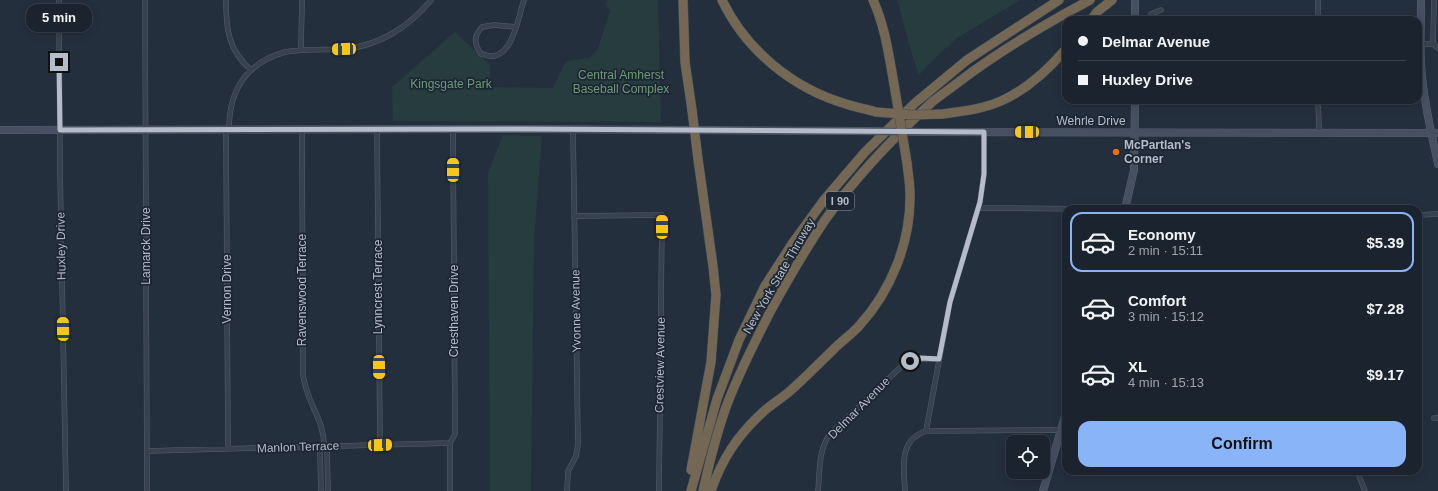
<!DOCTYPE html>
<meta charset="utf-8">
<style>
:root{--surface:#1b232e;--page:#242b36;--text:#f1f3f6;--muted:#a0a4aa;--line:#39404a;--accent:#8ab4f8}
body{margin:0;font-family:Arial,sans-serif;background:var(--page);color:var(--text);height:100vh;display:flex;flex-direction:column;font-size:15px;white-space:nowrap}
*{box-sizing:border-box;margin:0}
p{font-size:13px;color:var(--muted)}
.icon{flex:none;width:22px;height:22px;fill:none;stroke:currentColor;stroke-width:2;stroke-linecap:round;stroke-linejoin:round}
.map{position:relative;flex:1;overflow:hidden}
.panel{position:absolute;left:1062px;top:205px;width:360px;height:270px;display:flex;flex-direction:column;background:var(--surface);border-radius:12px;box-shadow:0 2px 10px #0003,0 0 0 1px var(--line)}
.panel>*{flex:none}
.guide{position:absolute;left:1062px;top:16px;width:360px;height:88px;border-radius:12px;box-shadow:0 2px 10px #0003,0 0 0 1px var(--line);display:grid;align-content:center;height:88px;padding:0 16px;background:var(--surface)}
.fabs{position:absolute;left:1006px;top:435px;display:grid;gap:8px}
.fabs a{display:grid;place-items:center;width:44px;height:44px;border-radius:8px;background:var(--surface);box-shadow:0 2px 10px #0003,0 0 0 1px var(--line);font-size:20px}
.end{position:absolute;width:18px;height:18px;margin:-9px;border:5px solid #b4bcc9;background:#111;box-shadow:0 0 0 2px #111}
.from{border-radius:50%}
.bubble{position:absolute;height:28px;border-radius:12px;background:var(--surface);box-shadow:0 2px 10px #0003,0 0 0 1px var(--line);font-size:13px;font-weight:700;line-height:28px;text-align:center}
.car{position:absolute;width:12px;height:24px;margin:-12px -6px;border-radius:5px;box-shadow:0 0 3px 1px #0007;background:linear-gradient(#f5c518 24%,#345 0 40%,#f5c518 0 76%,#345 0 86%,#f5c518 0)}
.guide b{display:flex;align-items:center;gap:14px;height:38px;font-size:15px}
.guide b+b{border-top:1px solid var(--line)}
.guide i{width:10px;height:10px;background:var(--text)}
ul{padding:7px 0 0;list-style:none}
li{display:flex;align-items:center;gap:12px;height:60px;margin:0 8px 6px;padding:0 8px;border:2px solid transparent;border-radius:12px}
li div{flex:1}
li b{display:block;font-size:15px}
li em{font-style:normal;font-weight:700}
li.selected{border-color:var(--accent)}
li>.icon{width:36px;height:36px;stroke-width:1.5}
.primary-button{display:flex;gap:8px;margin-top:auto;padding:8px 16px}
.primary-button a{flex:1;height:46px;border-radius:12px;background:var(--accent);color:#111;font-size:16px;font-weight:700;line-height:46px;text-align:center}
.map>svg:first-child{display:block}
</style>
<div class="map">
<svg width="1438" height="491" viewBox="0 0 1438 491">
<rect width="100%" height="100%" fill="#242f3e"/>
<!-- green -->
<path fill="#263c3f" d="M607,0H658L661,122L393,121L392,87L455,32L490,65V87L553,88L566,61L590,58L598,49L610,10L606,6Z
M897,0H1020L957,38L937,56L919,75C910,51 905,25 897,0Z
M503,135L542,136L534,242L531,491H490L488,173Z"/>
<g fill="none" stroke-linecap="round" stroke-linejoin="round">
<defs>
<path id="street" d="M59,0L60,169L66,491
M145,0L147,491
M226,0C226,29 228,50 251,70
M1151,20V14L1161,10
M1318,20V0
M515,27L494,25L482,27C473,37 474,43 481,54C485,55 490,57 494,56C514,52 518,17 524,0
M1421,44H1433L1438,48
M1433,44L1434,0
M301,50L302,0
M1318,100L1319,128L1320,132
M226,129L228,449
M229,129C229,90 246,63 285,52C305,49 324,50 344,49C379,46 409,27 431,0
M377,129L380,445
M302,130L303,375C304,380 305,386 307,391C313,411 324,423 324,446L327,449L328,491
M979,208L1098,209
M1418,215L1438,214
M574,216L662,215L659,491
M1434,418H1438
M926,431L1061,430
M1059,435L1066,437
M147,451L450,443
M1201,471L1221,473L1224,471
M1288,471H1298
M1357,471L1365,491
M321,491L320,450L324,446
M450,491V443L455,434L453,129
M567,491L568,471L576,456L578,444L573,130
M818,491C820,472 818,450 830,434L903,365C915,358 925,359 939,359
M905,491C904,468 898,440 926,431L950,302L980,202L984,174V132"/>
<path id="secondary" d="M1135,0V20
M1421,0C1421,21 1420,43 1421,64C1423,98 1431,131 1438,164
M0,130L529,129L859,131
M925,132L1438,133
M1125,209L1134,170L1135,100
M1043,491L1066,413"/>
<path id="highway" d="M683,0L685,62L692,110
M722,0C746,50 792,88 846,104C855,107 866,109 876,112
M873,0C885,26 889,56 894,84
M1091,20L1097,12L1112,0
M943,114C963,111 983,109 1001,101C1026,90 1048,70 1066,49
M691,470L711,362L716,295L713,266L698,159
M691,491L717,399L739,340L765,286L792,244L824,200L865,152L915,103L967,60L1059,0
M703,491C709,464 716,436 725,410C737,376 754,344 770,312C787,281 805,250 825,220C854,179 895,136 932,102C941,95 951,88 960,81C1001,50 1045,24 1090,0
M711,491C722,459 737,436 762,413C770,405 781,399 790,391C805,378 818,364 832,351C840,342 851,335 859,326C891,291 911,242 910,194C910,184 908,173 907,163"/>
</defs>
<!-- street casing -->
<use href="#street" stroke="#565f6c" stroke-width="5.5"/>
<!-- secondary casing -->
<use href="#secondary" stroke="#565f6c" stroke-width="8"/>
<!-- highway casing -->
<use href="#highway" stroke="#434c59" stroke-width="10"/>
<!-- street -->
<use href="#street" stroke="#38414e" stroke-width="4.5"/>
<!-- secondary -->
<use href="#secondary" stroke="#465061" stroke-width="7"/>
<!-- highway -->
<use href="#highway" stroke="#746855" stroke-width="9"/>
<defs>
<path id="secondary-bridge" d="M859,131L925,132"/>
<path id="highway-bridge" d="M894,84L907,163
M692,110L698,159
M876,112L913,115L943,114"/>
</defs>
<!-- secondary-bridge casing -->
<use href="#secondary-bridge" stroke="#565f6c" stroke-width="8" stroke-linecap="butt"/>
<!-- highway-bridge casing -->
<use href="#highway-bridge" stroke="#434c59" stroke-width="10" stroke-linecap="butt"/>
<!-- secondary-bridge -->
<use href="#secondary-bridge" stroke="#465061" stroke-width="7"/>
<!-- highway-bridge -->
<use href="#highway-bridge" stroke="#746855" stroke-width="9"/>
</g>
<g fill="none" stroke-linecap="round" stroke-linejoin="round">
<!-- route -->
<path stroke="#b4bcc9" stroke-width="5" d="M59,62L60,130L529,129L984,132V174L980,202L950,302L939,359L921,358L910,361"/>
</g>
<!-- markers -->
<circle fill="#e8710a" stroke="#1d2633" stroke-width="1.5" cx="1116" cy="152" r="4"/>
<g text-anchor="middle" stroke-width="3.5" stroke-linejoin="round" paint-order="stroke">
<!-- shield labels -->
<rect fill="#1d2633" stroke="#878f9c" stroke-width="1" x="826" y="192" width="28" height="18" rx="3"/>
<g font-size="11" font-weight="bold" fill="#b4bcc9">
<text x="840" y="205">I 90</text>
</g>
<!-- park labels -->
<g font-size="12" fill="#6b9a76" stroke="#1d2633">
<text x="621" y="79">Central Amherst<tspan x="621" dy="14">Baseball Complex</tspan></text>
<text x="451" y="88">Kingsgate Park</text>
</g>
<!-- street labels -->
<g font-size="12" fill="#b4bcc9" stroke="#1d2633">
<text x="1091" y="125">Wehrle Drive</text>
<text transform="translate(61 246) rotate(-91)" y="4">Huxley Drive</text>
<text transform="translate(146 246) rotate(-90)" y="4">Lamarck Drive</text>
<text transform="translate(779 276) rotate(-60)" y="4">New York State Thruway</text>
<text transform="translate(378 287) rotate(-90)" y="4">Lynncrest Terrace</text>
<text transform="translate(227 289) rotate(-90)" y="4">Vernon Drive</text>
<text transform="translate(302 290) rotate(-90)" y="4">Ravenswood Terrace</text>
<text transform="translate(454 311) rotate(-90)" y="4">Cresthaven Drive</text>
<text transform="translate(576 311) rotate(-91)" y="4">Yvonne Avenue</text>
<text transform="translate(660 365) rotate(-89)" y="4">Crestview Avenue</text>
<text transform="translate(859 408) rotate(-45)" y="4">Delmar Avenue</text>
<text transform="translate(298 447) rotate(-2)" y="4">Manlon Terrace</text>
</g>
<!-- poi labels -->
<g font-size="12" font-weight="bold" fill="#b4bcc9" stroke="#1d2633" text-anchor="start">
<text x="1124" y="149">McPartlan's<tspan x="1124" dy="14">Corner</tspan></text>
</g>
</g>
</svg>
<div class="fabs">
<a><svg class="icon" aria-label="locate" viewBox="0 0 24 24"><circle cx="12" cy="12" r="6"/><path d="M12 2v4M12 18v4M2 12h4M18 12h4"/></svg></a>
</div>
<i class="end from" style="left:910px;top:361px"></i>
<i class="end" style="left:59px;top:62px"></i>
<div class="bubble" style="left:26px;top:4px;width:66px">5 min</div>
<i class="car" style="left:344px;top:49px;rotate:268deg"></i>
<i class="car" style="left:1027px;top:132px;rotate:270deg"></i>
<i class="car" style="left:453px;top:170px;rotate:0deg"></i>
<i class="car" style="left:662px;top:227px;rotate:0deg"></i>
<i class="car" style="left:63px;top:329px;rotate:359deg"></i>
<i class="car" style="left:379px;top:367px;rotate:179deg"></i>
<i class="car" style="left:380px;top:445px;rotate:88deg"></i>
<div class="guide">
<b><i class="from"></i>Delmar Avenue</b>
<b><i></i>Huxley Drive</b>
</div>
<section class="panel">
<ul>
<li class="selected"><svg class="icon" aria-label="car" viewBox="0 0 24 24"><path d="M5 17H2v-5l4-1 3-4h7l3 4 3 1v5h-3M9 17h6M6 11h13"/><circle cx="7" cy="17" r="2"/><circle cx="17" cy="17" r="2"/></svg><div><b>Economy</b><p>2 min · 15:11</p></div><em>$5.39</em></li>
<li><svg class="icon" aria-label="car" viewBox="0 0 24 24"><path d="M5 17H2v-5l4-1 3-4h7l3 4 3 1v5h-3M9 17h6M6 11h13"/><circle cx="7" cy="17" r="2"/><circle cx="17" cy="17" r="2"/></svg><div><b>Comfort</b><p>3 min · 15:12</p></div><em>$7.28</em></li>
<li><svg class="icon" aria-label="car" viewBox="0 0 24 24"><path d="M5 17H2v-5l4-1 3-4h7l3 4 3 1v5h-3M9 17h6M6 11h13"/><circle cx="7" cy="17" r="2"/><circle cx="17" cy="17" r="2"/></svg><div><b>XL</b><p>4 min · 15:13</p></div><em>$9.17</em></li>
</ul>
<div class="primary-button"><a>Confirm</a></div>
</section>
</div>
